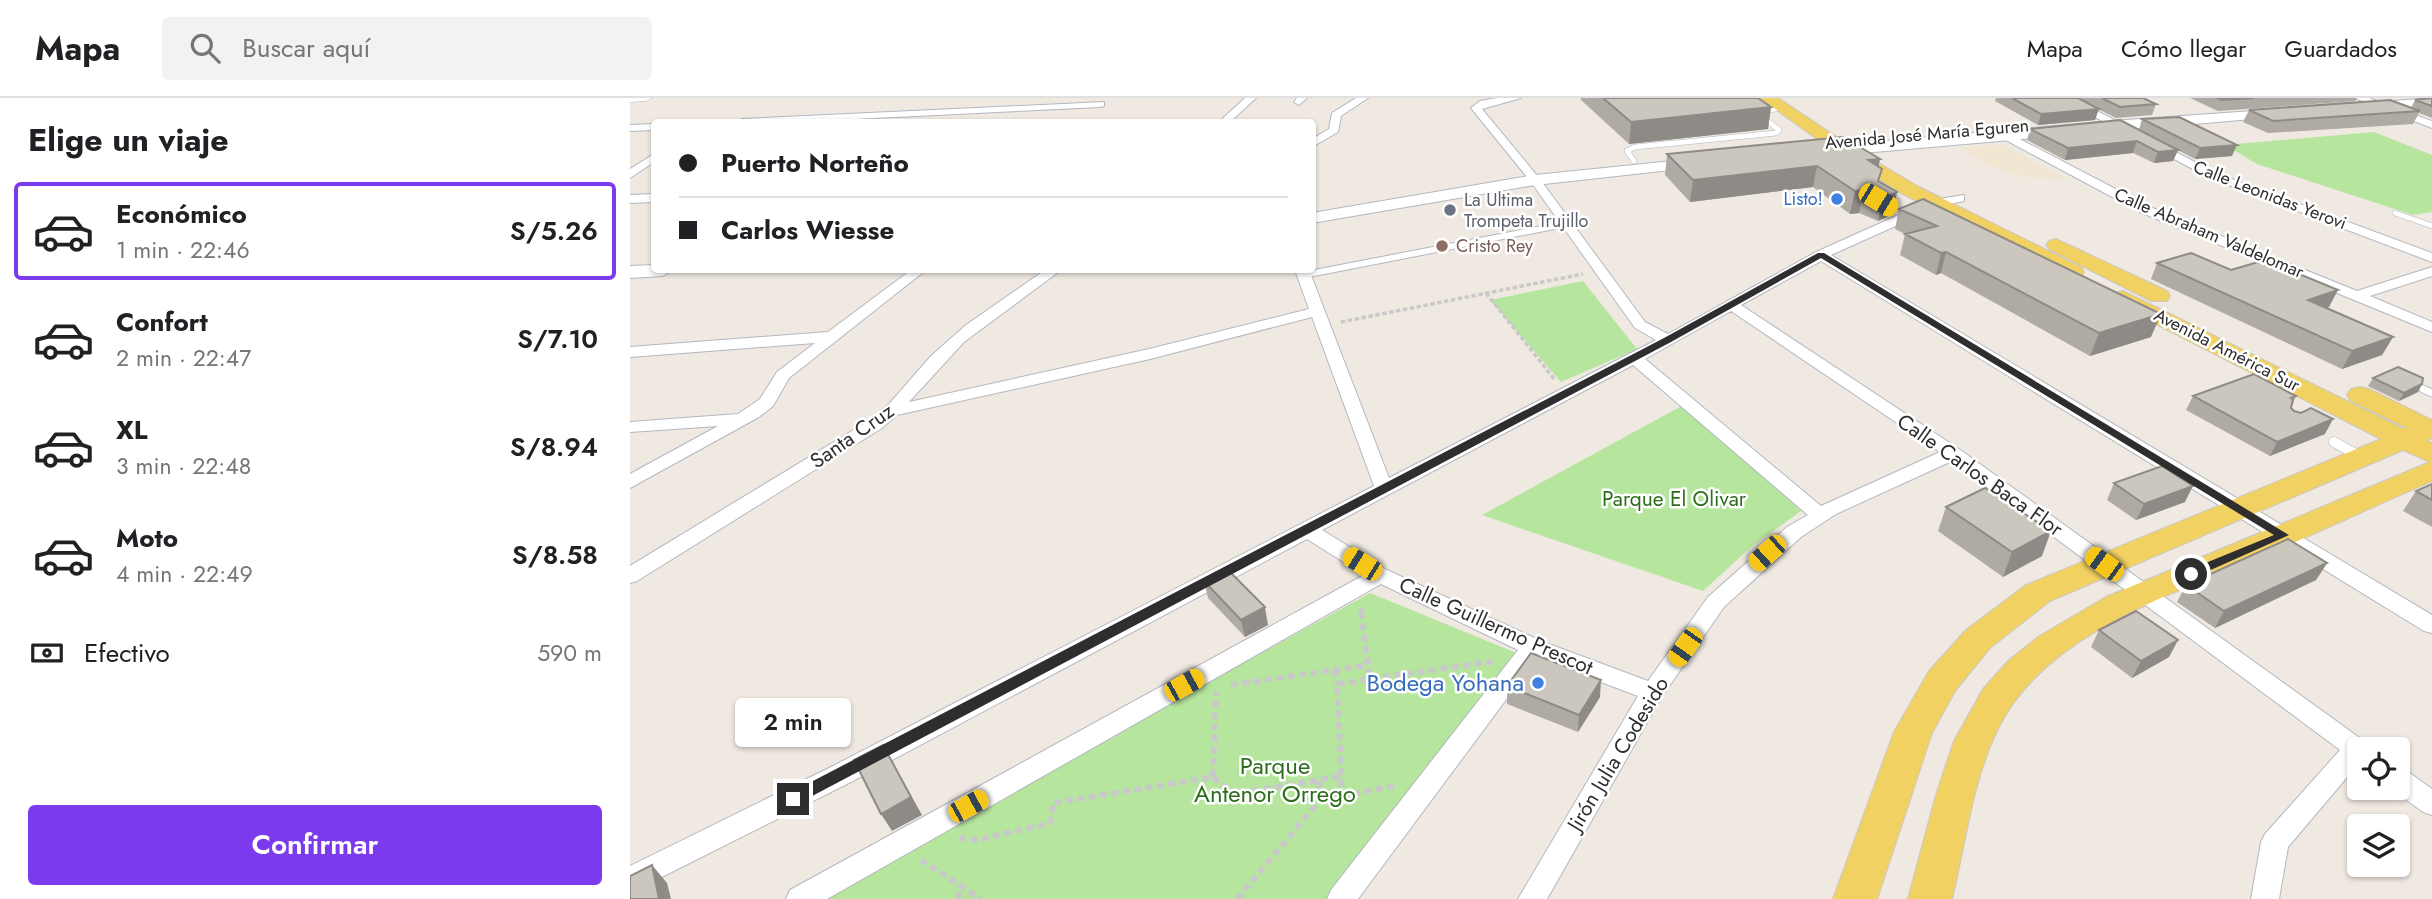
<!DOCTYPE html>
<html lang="es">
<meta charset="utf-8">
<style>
:root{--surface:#fff;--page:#f2f2f2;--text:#202124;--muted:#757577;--line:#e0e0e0;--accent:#7c3aed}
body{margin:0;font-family:Jost,sans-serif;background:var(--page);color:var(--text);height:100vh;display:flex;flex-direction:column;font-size:26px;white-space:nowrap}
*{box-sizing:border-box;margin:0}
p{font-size:23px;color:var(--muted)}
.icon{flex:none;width:38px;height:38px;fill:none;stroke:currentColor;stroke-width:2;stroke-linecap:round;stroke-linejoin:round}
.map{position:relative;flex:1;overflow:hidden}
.panel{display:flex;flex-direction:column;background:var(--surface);width:630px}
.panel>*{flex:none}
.top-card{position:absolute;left:21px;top:21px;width:665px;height:154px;border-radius:7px;box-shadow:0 2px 5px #0004;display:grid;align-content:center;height:154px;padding:0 28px;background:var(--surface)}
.fabs{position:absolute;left:1717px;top:639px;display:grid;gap:14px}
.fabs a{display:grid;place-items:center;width:63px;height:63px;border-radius:7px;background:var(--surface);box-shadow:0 2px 5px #0004;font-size:35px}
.end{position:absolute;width:32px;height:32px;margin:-16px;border:9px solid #2e2e2e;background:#fff;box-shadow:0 0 0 4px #fff}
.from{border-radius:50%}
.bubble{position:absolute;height:49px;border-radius:7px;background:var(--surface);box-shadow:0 2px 5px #0004;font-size:23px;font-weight:600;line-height:49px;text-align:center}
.car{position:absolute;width:21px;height:42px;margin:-21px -10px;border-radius:9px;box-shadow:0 0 5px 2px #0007;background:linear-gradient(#f5c518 24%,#345 0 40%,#f5c518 0 76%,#345 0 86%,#f5c518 0)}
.top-card b{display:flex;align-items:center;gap:24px;height:66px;font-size:26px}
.top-card b+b{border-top:2px solid var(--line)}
.top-card i{width:18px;height:18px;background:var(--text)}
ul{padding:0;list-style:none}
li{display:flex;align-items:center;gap:21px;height:98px;margin:0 14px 10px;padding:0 14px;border:4px solid transparent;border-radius:7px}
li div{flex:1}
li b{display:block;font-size:26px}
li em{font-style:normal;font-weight:600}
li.active{border-color:var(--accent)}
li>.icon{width:63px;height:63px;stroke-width:1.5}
h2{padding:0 28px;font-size:32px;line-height:84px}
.pay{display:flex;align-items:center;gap:18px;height:77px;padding:0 28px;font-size:26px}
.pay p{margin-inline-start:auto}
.cta{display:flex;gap:14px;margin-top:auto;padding:14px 28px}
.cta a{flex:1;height:80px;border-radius:7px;background:var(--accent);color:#fff;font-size:28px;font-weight:600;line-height:80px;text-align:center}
header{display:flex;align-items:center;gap:42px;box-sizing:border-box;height:98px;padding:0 35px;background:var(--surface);border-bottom:2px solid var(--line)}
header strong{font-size:33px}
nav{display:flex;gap:38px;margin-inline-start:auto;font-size:24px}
.search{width:490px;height:63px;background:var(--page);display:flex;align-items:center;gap:18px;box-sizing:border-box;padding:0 24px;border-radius:7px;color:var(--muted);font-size:26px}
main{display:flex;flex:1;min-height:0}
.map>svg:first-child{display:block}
</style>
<header>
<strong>Mapa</strong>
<div class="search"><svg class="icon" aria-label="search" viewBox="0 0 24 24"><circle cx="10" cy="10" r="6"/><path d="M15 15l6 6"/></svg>Buscar aquí</div>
<nav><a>Mapa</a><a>Cómo llegar</a><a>Guardados</a></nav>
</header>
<main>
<section class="panel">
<h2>Elige un viaje</h2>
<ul>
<li class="active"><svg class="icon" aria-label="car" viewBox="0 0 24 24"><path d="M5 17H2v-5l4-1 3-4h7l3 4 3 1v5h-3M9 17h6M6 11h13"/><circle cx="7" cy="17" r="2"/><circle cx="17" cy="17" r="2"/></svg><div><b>Económico</b><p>1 min · 22:46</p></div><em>S/5.26</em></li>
<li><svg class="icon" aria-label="car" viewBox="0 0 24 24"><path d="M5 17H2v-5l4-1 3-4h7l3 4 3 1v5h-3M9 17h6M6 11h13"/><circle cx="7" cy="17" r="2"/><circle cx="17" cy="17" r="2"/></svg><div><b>Confort</b><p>2 min · 22:47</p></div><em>S/7.10</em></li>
<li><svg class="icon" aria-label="car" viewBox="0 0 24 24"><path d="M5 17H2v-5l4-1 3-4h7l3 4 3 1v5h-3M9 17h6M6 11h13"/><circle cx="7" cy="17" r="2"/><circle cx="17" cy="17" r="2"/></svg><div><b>XL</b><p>3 min · 22:48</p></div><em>S/8.94</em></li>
<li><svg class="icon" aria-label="car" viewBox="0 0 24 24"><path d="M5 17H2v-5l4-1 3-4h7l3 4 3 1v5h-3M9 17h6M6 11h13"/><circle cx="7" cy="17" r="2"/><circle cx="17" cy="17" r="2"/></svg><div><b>Moto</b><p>4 min · 22:49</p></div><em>S/8.58</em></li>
</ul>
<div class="pay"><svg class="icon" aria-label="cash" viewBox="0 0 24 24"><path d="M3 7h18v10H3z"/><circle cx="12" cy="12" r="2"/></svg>Efectivo<p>590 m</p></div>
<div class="cta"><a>Confirmar</a></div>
</section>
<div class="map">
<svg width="1802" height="801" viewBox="0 0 1802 801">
<rect width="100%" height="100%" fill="#efe9e1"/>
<!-- education -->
<path fill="#f0e6d1" d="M1372,46L1402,62L1437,81L1392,79L1352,65L1331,50Z"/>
<!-- green -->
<path fill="#b6e59e" d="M1744,34L1802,57V114L1783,117L1627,66L1595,47Z
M953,183L1007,251L931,284L860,202Z
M1057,305L1171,413L1121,449L1073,493L852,417Z
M740,495L889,556L703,801H187Z"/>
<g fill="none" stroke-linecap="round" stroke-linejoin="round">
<defs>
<path id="service-far2" d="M1004,63L997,53L1005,49L1146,35L1149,32L1126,14L1152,10
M1765,115L1802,128"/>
<path id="service-far1" d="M1793,291L1802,295"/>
<path id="service" d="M1704,344L1731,359"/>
<path id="pedestrian" d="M937,123L940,124V128L674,180L669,177L674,174Z"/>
<path id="minor" d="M615,0H626L600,24H589Z
M667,0H677L669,7L664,4Z
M726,0H738L711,18L708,34L682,49V41L699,31L702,15Z
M867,0H891L852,11L909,80L1015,224L1038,236L1186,154L1302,102L1334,97V103L1310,108L1201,157L1802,517V535L1794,533L1191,163L1111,207L1329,351L1738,646L1741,651H1729V665L1658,749L1649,801H1621L1631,744L1635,736L1710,652L1322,363L1206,416L1171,439L1094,509L1031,600L917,801H888L1008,598L907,560L728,801H697L701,792L888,552L751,486L197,801H156L160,792L734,477L677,441L219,685L0,795V768L201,669L744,388L682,219L520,261L267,317L252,330L7,483L0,485V468L240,322L259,306L301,258L336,227L415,172H431L334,244L279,304L519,251L679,211L665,172H679L759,380L1026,242L1005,230L901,84L841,10L850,3ZM1101,213L1310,354L1191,408L1015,261ZM1003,267L1178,417L1157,429L1078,499L1018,583L911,543L757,472L692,432Z
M1429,0H1442L1588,76L1802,155V164L1580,80Z
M1725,0H1739L1802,23V30Z
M474,4V8L470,9L164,24H107L112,21Z
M24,26V32L0,33V27Z
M1357,28H1365L1520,109L1727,193L1802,169V178L1740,198L1802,224V234L1512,115L1357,32Z
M24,56V64L0,80V71Z
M24,96V104L0,105V97Z
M281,172H296L159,280L143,308L129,319L0,390V376L88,328L0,334V324L108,316L130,301L147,274L185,245L0,259V249L198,234Z
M1768,670L1777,673L1802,691V717L1793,714L1760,690H1768Z"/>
<path id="tertiary" d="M0,0H22L16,3L0,4Z"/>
<path id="secondary" d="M1802,0V8L1738,13L1731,9L1738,5Z
M1651,11L1658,15L1656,18L1198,58L1190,53L1198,48L1482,23Z
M1072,60L1080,65L1077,68L905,87L682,125V115L905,77Z
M24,167V172H42L33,178L0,180V168Z"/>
<path id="primary" d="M1130,0H1148L1220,48L1287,88L1451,169L1454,174L1451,179H1435L1273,96L1208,56Z
M1426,141L1537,193L1540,198L1537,203H1521L1419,151L1416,147L1419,143Z
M1493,193L1774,331L1777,330L1721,303L1717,297L1721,291L1730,289L1739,291L1802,322V340L1796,342L1802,345V383C1749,406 1696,431 1642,454C1553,492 1422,532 1372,623C1343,676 1336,743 1322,801H1278L1306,697L1324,643L1353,591L1378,563L1408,539L1476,499L1800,364L1773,352L1420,503L1360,550L1325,593L1302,635L1247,801H1203L1264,634L1299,573L1336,532L1396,487L1751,341L1485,205L1482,200L1485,195Z"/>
</defs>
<!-- service-far2 casing -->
<use href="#service-far2" stroke="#b4b7c1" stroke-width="6"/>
<!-- service-far1 casing -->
<use href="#service-far1" stroke="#b4b7c1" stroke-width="9"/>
<!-- service casing -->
<use href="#service" stroke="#b4b7c1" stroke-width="11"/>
<!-- pedestrian casing -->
<use href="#pedestrian" stroke="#b4b7c1" stroke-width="2"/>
<!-- minor casing -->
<use href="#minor" stroke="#b4b7c1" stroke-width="2"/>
<!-- tertiary casing -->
<use href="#tertiary" stroke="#b4b7c1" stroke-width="1"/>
<!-- secondary casing -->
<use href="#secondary" stroke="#b4b7c1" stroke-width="2"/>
<!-- primary casing -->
<use href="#primary" stroke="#c9c9c9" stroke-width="2"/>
<!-- path-far2 -->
<path stroke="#c9c9c9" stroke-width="3.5" stroke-dasharray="4.5 2.5" stroke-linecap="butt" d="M856,195L925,282
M711,224L953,176"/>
<!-- path-far1 -->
<path stroke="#c9c9c9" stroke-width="4.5" stroke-dasharray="5 3.5" stroke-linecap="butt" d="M731,510L732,515"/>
<!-- path -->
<path stroke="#c9c9c9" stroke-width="6" stroke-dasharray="7 4.5" stroke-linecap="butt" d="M731,514L740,581
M705,572L707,586
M601,587L738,567
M583,679L605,696L712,678
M689,683L690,702
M712,698L769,687
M329,740L347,742L420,725L423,705L583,679L586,593
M291,762L351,801
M328,801L330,788
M607,801L690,702L712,698L707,586L866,563"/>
<!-- service-far2 -->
<use href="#service-far2" stroke="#fff" stroke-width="5"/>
<!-- service-far1 -->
<use href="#service-far1" stroke="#fff" stroke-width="7"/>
<!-- service -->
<use href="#service" stroke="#fff" stroke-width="10"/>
<!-- pedestrian -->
<use href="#pedestrian" fill="#fff" fill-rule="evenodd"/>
<!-- minor -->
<use href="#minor" fill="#fff" fill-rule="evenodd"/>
<!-- tertiary -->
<use href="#tertiary" fill="#fff" fill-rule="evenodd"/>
<!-- secondary -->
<use href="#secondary" fill="#fff" fill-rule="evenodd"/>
<!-- primary -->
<use href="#primary" fill="#f2d163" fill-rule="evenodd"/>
</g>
<!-- wall -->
<path fill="#afaba4" d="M951,0H1128L1141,9L1138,31L999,46L951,2Z
M1366,0H1514L1526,6L1522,17L1486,20L1468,11L1465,22L1408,27L1365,3Z
M1560,0H1727L1725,3L1588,13Z
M1802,0V20L1789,15L1783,26L1638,35L1613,24L1619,12L1781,10L1785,2Z
M1512,21L1602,58L1565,61L1509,32Z
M1490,22L1548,52L1543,63L1524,65L1503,55L1435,62L1397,42L1400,31Z
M1037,56L1248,69L1252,71L1249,83L1267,94L1262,117L1248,123L1229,115L1220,116L1183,89L1060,104L1035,77Z
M1293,101L1521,239L1460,258L1311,175L1306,177L1270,157L1275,136L1265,131L1269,111Z
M1527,165L1601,172L1699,209L1696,210L1763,239L1752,257L1712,271L1521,181Z
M1743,280L1792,286L1788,294L1769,303L1738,288Z
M1563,298H1666L1661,310L1695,336L1640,358L1556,312Z
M1484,385L1555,404L1506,422L1477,402Z
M1802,386V429L1773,413L1786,393Z
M1316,409L1412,458L1373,479L1308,433Z
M1697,465L1686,482L1585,530L1547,504L1556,487Z
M574,483L638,527L615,539L578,500Z
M1469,532L1548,542L1539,559L1502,580L1461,549Z
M877,588L970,599L948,634L877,606Z"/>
<!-- shaded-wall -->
<path fill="#8e8b86" d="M1141,9L1138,31L999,46L1001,24Z
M1469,11L1465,22L1408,27L1411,16Z
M1507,43L1503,55L1435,62L1438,50Z
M1607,47L1602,58L1565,61L1570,50Z
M1548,52L1543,63L1524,65L1528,54Z
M1250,61L1246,82L1238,62Z
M1187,68L1183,89L1060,104L1063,82Z
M1234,92L1229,115L1220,116L1225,93Z
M1267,94L1262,117L1248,123L1253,101Z
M1316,154L1311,175L1306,177L1311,155Z
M1708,192L1699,209L1669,219L1678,202Z
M1531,216L1521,239L1460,258L1469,235Z
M1763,239L1752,257L1712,271L1722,253Z
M1792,286L1788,294L1769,303L1774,295Z
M1703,321L1695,336L1640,358L1647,344Z
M1563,388L1555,404L1506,422L1514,406Z
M1421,433L1412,458L1373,479L1382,454Z
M1697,465L1686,482L1585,530L1594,513Z
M635,509L638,527L615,539L611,522Z
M1548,542L1539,559L1502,580L1511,563Z
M971,582L970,599L948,634L949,617Z
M253,647L292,717L262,733L251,716Z
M22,767L37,785L41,801H29Z"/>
<!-- building -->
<path fill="#cbc7bf" stroke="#8e8b86" stroke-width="2" d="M973,0H1128L1141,9L1001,24Z
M1382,0H1448L1469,11L1411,16Z
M1472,0H1513L1526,6L1490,9Z
M1587,0H1624L1592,2Z
M1802,0V8L1785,2Z
M1760,2L1790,13L1643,23L1619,12Z
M1549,19L1607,47L1570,50L1512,21Z
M1490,22L1548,52L1528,54L1507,43L1438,50L1400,31Z
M1213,39L1250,61L1238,62L1252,71L1248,83L1267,94L1253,101L1234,92L1225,93L1187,68L1063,82L1037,56Z
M1293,101L1531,216L1469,235L1316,154L1311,155L1275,136L1307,128L1269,111Z
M1561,155L1601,172L1635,162L1708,192L1678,202L1763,239L1722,253L1527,165Z
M1768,269L1793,280L1792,286L1774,295L1743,280Z
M1624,276L1666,298L1661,300L1663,301L1661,310L1664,313L1671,315L1681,310L1703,321L1647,344L1563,298Z
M1532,368L1563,388L1514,406L1484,385Z
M1802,386V402L1786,393Z
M1355,390L1421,433L1382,454L1316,409Z
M1658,441L1697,465L1594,513L1556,487Z
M597,471L635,509L611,522L574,483Z
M1506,513L1548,542L1511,563L1469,532Z
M901,555L971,582L949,617L877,588Z
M253,647L281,699L251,716L224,662Z
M22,767L29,801H0V778Z"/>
<!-- route -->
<path fill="#2e2e2e" d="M1188,155H1194L1659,437L1565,479H1556V473L1644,437L1191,160L1041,244L169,705H158L155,701L158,696L1034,240Z"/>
<!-- markers -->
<g fill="#3f7fe0" stroke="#fff" stroke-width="2.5">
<circle cx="1207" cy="101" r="7"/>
<circle cx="908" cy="585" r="7"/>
</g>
<circle fill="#6b7280" stroke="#fff" stroke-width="2.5" cx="820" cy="112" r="7"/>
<circle fill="#8d6e63" stroke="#fff" stroke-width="2.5" cx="812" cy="148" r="7"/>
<g text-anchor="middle" stroke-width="5" stroke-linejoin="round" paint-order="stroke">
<!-- far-street labels -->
<g font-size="18" fill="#2e2e2e" stroke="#fff">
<text transform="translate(1297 36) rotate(-5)" y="6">Avenida José María Eguren</text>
<text transform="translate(1640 97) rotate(21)" y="6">Calle Leonidas Yerovi</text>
<text transform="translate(1579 135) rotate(23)" y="6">Calle Abraham Valdelomar</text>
<text transform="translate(1597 252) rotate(27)" y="6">Avenida América Sur</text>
</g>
<!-- far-shop labels -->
<g font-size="18" fill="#366cbe" stroke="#fff" text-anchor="end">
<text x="1193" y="107">Listo!</text>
</g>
<!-- far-worship labels -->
<g font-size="18" fill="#5b616d" stroke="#fff" text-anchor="start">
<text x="834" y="108">La Ultima<tspan x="834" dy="21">Trompeta Trujillo</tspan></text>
</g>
<!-- far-education labels -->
<g font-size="18" fill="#785e54" stroke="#fff" text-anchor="start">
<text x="826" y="154">Cristo Rey</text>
</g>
<!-- street labels -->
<g font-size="21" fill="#2e2e2e" stroke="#fff">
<text transform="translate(222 338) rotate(-35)" y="7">Santa Cruz</text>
<text transform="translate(1350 377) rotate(35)" y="7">Calle Carlos Baca Flor</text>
<text transform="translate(866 528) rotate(24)" y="7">Calle Guillermo Prescot</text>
<text transform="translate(988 656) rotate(-59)" y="7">Jirón Julia Codesido</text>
</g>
<!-- park labels -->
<g font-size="21" fill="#2c6e1b" stroke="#fff">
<text x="1044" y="408">Parque El Olivar</text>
</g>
<!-- near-shop labels -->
<g font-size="24" fill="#366cbe" stroke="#fff" text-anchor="end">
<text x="894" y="593">Bodega Yohana</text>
</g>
<!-- near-park labels -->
<g font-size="24" fill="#2c6e1b" stroke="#fff">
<text x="645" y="676">Parque<tspan x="645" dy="28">Antenor Orrego</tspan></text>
</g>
</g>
</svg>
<div class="fabs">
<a><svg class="icon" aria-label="locate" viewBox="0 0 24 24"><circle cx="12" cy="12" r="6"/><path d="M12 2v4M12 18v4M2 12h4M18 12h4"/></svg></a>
<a><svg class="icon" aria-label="layers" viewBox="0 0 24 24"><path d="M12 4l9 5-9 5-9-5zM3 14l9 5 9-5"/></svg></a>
</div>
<i class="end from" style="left:1561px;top:476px"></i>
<i class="end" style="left:163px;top:701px"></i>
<div class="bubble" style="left:105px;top:600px;width:116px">2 min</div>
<i class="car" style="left:1248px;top:102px;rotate:121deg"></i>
<i class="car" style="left:1137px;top:455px;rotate:228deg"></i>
<i class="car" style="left:732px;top:466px;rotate:302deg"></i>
<i class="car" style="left:1474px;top:466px;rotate:306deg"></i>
<i class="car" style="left:1055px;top:549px;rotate:215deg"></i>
<i class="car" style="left:554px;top:587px;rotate:61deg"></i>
<i class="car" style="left:338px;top:708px;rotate:61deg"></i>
<div class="top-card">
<b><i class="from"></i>Puerto Norteño</b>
<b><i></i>Carlos Wiesse</b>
</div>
</div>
</main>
